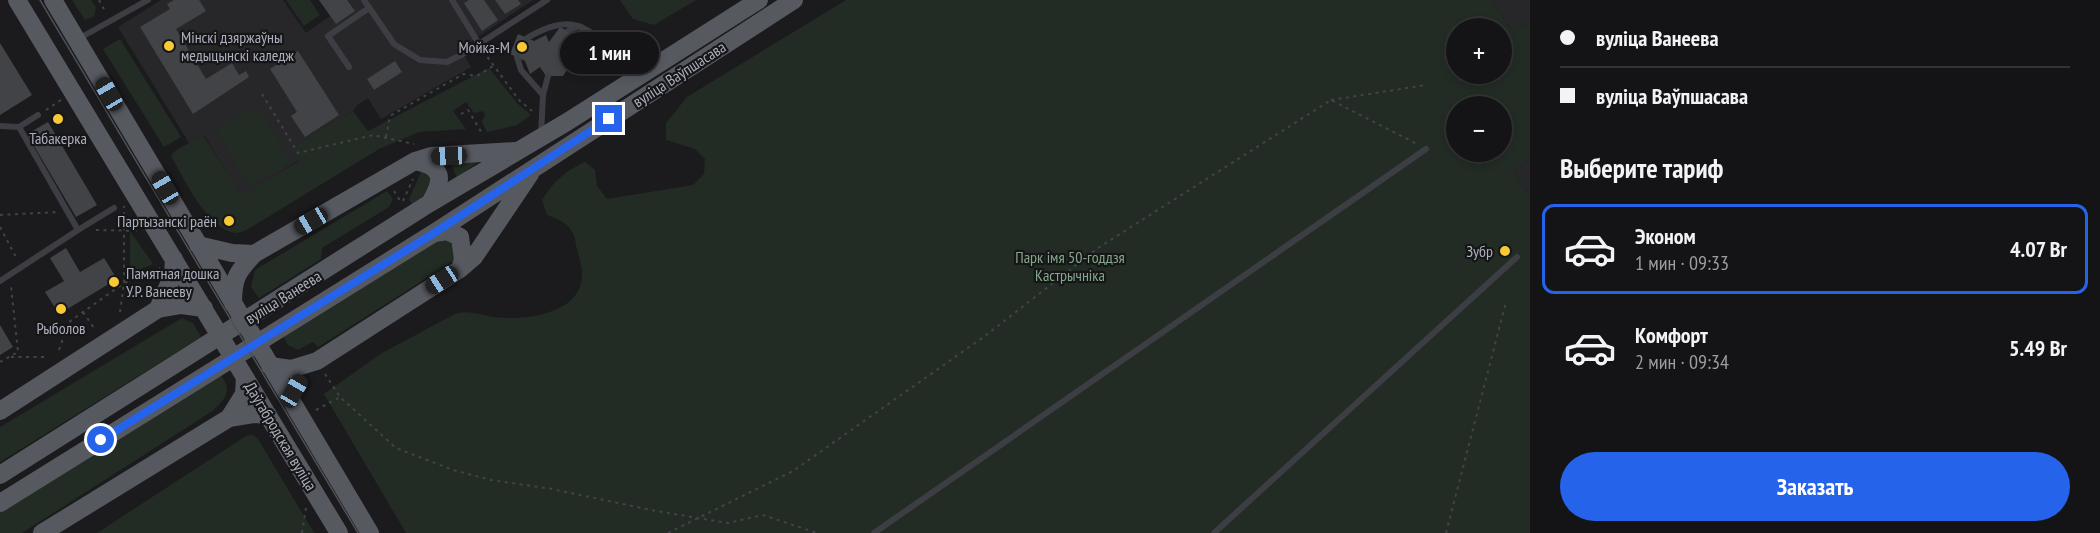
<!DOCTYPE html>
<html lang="ru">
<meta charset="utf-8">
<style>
:root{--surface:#141416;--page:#212123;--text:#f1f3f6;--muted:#9d9ea1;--line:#333335;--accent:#2563eb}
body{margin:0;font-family:"PT Sans Narrow",sans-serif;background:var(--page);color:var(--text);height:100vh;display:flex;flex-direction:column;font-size:22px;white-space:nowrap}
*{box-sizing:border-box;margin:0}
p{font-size:20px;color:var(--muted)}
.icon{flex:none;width:33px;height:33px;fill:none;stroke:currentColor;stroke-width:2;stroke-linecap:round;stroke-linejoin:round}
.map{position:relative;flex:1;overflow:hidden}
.panel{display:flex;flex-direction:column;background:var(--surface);width:570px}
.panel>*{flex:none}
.banner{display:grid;align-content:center;height:132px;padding:0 30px;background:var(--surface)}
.buttons{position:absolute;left:1446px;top:18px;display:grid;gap:12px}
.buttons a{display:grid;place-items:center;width:66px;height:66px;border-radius:50%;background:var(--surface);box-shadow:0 3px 9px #0003,0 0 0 2px var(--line);font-size:30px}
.end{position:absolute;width:27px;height:27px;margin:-14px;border:8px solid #2563eb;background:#fff;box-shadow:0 0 0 3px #fff}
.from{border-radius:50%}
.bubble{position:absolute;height:42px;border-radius:21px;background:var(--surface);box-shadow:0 3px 9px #0003,0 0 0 2px var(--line);font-size:20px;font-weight:700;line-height:42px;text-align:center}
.car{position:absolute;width:18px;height:36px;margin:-18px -9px;border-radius:8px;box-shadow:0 0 4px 2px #0007;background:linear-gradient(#222 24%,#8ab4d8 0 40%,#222 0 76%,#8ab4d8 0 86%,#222 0)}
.banner b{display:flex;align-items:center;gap:21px;height:57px;font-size:22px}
.banner b+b{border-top:2px solid var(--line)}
.banner i{width:15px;height:15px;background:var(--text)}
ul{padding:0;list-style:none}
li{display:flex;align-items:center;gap:18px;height:90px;margin:0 12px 9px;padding:0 18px;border:3px solid transparent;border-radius:12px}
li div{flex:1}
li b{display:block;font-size:22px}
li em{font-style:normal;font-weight:700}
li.current{border-color:var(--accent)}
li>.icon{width:54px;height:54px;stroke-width:1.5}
h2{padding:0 30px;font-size:27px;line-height:72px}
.action{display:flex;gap:12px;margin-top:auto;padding:12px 30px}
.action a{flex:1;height:69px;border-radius:36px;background:var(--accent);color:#fff;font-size:24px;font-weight:700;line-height:69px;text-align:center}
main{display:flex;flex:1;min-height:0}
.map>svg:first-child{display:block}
</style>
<main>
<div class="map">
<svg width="1530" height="533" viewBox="0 0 1530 533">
<rect width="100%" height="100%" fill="#1b1b1d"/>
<!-- built -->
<path fill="#27272a" d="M161,0H283L306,33L330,16L319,0H533L460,49L471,67L381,119L368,98L357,105L353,111L292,148L299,160L241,196L204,135L189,143L118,27Z
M1491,0H1530V23L1511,30Z
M1530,159V197L1513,171Z"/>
<!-- green -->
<path fill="#222c24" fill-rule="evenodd" d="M72,0H91L96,7L94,16L85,20Z
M286,0H310L320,15L304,26Z
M620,0H696L654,25L633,19Z
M846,0H1491L1511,30L1530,23V159L1513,171L1530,197V533H406L324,394L382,353L455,314C468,309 482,316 495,317C524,321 580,314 582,277C583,267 578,255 576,245C574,227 564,221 547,215L542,200C555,180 564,172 585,162L595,170L597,186L607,199L693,185L704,174L705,159L695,149L666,140V123L687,97ZM1456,28H1502V74H1456ZM1456,106H1502V152H1456Z
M120,39L181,137L164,147L103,49Z
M489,68L517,103L531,115L517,125L487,132L482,122L485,115L483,111L474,113L466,102L453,111L466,129L419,132L379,149L253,226C248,229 241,233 236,233C207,230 184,178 171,156L175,151L203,135L241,195L299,161L291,148L353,111L368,131Z
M258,105L290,162L248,186L216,129Z
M450,161H479L457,178Z
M422,170L431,176L430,194L412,205L409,199Z
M387,191L393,199L389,207L322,248L321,259L259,298L251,287L255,270Z
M130,231L153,264L130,274Z
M440,237L452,239L455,260L318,347L313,342L298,350L288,345L282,335Z
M182,318L193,323L201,337L0,462V427Z
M219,373C233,390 227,396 214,410L22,533H0V513Z
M253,435L258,439L314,533H97L246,436Z"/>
<!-- building -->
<path fill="#424347" d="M174,0H199L206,11L176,29L206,79L232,63L239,75L246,71L249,77L193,114L140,27L170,9L167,4Z
M319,0H347L355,11L336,24Z
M469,0H484L498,20L482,31L464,3Z
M495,0H518L521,4L505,14Z
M560,27L576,35L579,52L563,76H546L540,67L530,74L525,61L510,54L518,34L534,41L546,35L549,42Z
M0,43L32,95L0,115Z
M298,51L339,115L305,137L291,116L297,112L270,69Z
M395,61L402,72L374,90L367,79Z
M48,122L97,205L76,217L27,134Z
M66,248L80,272L104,258L117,279L59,314L45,292L64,281L50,258Z
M0,325L13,347L0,355Z"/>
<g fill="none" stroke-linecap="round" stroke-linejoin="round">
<!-- path -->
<path stroke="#414349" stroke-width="2" stroke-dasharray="3 4.5" stroke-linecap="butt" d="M99,0L106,13
M483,51L519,100L532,111
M262,94L298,153L373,135L414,144
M1331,100L1426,85
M46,110L61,100
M461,114L468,110L483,135
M386,137L390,116L463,74L477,76L493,66
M394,191L402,204
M403,201L413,179
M0,215L59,212
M0,227L17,259
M96,230L138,231
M83,312L94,328
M120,312L124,283L160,268
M59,350L69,322L124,283V206
M11,357H47
M0,362L18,352L11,286
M325,374L340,397L396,448L453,470L491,480L552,489L651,510L728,523L763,515L817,533
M316,410L340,397
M302,533L306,508
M668,533L793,471L985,336L1098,248L1331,100L1417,144
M1446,533L1506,302"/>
<!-- service -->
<path stroke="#3d3e44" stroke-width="6" d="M364,0L394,44L420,60L447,62L463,54L479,44
M452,0L479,44L547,0
M569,30L579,26L609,42L662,58
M527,38C542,29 561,20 578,26
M78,39L148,0
M577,41L594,34
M517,57L521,70L543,95
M575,57L609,42
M349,67L328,36L369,8
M0,126L19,127L78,230L0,281
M19,127L38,115
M541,135L543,95L548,76
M78,230L114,208
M874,533L1426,149
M1214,533L1517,257"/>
<!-- primary -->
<path stroke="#575961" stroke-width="18" d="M17,0L339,533
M53,0L370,533
M415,161C444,167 444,179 430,203
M434,233L447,231L460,237L463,259L460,269
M198,245L232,253L254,254
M233,304C233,278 237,272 254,254L415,161L431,156L515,151
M158,309L173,275L174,259
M270,366L291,369L317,361L460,269L474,257L530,174
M0,411L158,309L181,305L204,308
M229,418L244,394L245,377
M0,475L430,203L567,122L759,0
M0,503L434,233L794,0
M42,533L229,418L253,414L268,415"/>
<!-- tram -->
<path stroke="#4e5057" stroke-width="1.5" d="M40,0L358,533"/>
</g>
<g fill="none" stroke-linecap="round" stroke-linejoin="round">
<!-- route -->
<path stroke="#2563eb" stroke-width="8" d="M101,440L434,233L609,119"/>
</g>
<!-- markers -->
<g fill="#f8c937" stroke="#161618" stroke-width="2">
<circle cx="169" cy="46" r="6"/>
<circle cx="522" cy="47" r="6"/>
<circle cx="58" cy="119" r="6"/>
<circle cx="229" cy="221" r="6"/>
<circle cx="1505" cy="251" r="6"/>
<circle cx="114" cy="282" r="6"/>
<circle cx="61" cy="309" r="6"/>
</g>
<g text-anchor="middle" stroke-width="4.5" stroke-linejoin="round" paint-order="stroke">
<!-- poi labels -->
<g font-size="16" fill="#adb0bd" stroke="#161618" text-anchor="end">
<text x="181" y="43" text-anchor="start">Мінскі дзяржаўны<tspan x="181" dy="18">медыцынскі каледж</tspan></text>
<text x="510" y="53">Мойка-М</text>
<text x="58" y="144" text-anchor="middle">Табакерка</text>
<text x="217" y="227">Партызанскі раён</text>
<text x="1493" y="257">Зубр</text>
<text x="126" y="279" text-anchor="start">Памятная дошка<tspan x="126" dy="18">У.Р. Ванееву</tspan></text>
<text x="61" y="334" text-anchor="middle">Рыболов</text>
</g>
<!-- street labels -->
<g font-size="16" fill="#adb0bd" stroke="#161618">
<text transform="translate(679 74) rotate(-33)" y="6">вуліца Ваўпшасава</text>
<text transform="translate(283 297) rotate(-32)" y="6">вуліца Ванеева</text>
<text transform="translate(281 436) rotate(59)" y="6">Даўгабродская вуліца</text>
</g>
<!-- park labels -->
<g font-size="16" fill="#84a889" stroke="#161618">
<text x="1070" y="263">Парк імя 50-годдзя<tspan x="1070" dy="18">Кастрычніка</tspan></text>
</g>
</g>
</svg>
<div class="buttons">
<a>+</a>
<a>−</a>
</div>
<i class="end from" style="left:101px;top:440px"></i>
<i class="end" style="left:609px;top:119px"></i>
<div class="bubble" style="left:560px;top:32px;width:99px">1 мин</div>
<i class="car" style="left:109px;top:94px;rotate:330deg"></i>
<i class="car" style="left:449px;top:156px;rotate:268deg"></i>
<i class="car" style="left:165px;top:188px;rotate:330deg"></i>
<i class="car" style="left:311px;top:221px;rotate:240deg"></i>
<i class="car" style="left:442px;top:280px;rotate:237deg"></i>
<i class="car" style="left:294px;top:391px;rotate:30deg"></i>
</div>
<section class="panel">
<div class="banner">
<b><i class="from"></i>вуліца Ванеева</b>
<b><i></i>вуліца Ваўпшасава</b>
</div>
<h2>Выберите тариф</h2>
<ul>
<li class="current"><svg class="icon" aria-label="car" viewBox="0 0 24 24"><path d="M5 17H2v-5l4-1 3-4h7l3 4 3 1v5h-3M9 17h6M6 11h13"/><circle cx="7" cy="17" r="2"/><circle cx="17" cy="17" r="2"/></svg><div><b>Эконом</b><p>1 мин · 09:33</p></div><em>4.07 Br</em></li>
<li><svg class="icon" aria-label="car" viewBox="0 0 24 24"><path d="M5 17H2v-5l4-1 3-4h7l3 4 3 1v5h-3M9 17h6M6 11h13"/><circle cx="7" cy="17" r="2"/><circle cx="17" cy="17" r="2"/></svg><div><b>Комфорт</b><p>2 мин · 09:34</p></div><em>5.49 Br</em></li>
</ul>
<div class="action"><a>Заказать</a></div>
</section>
</main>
